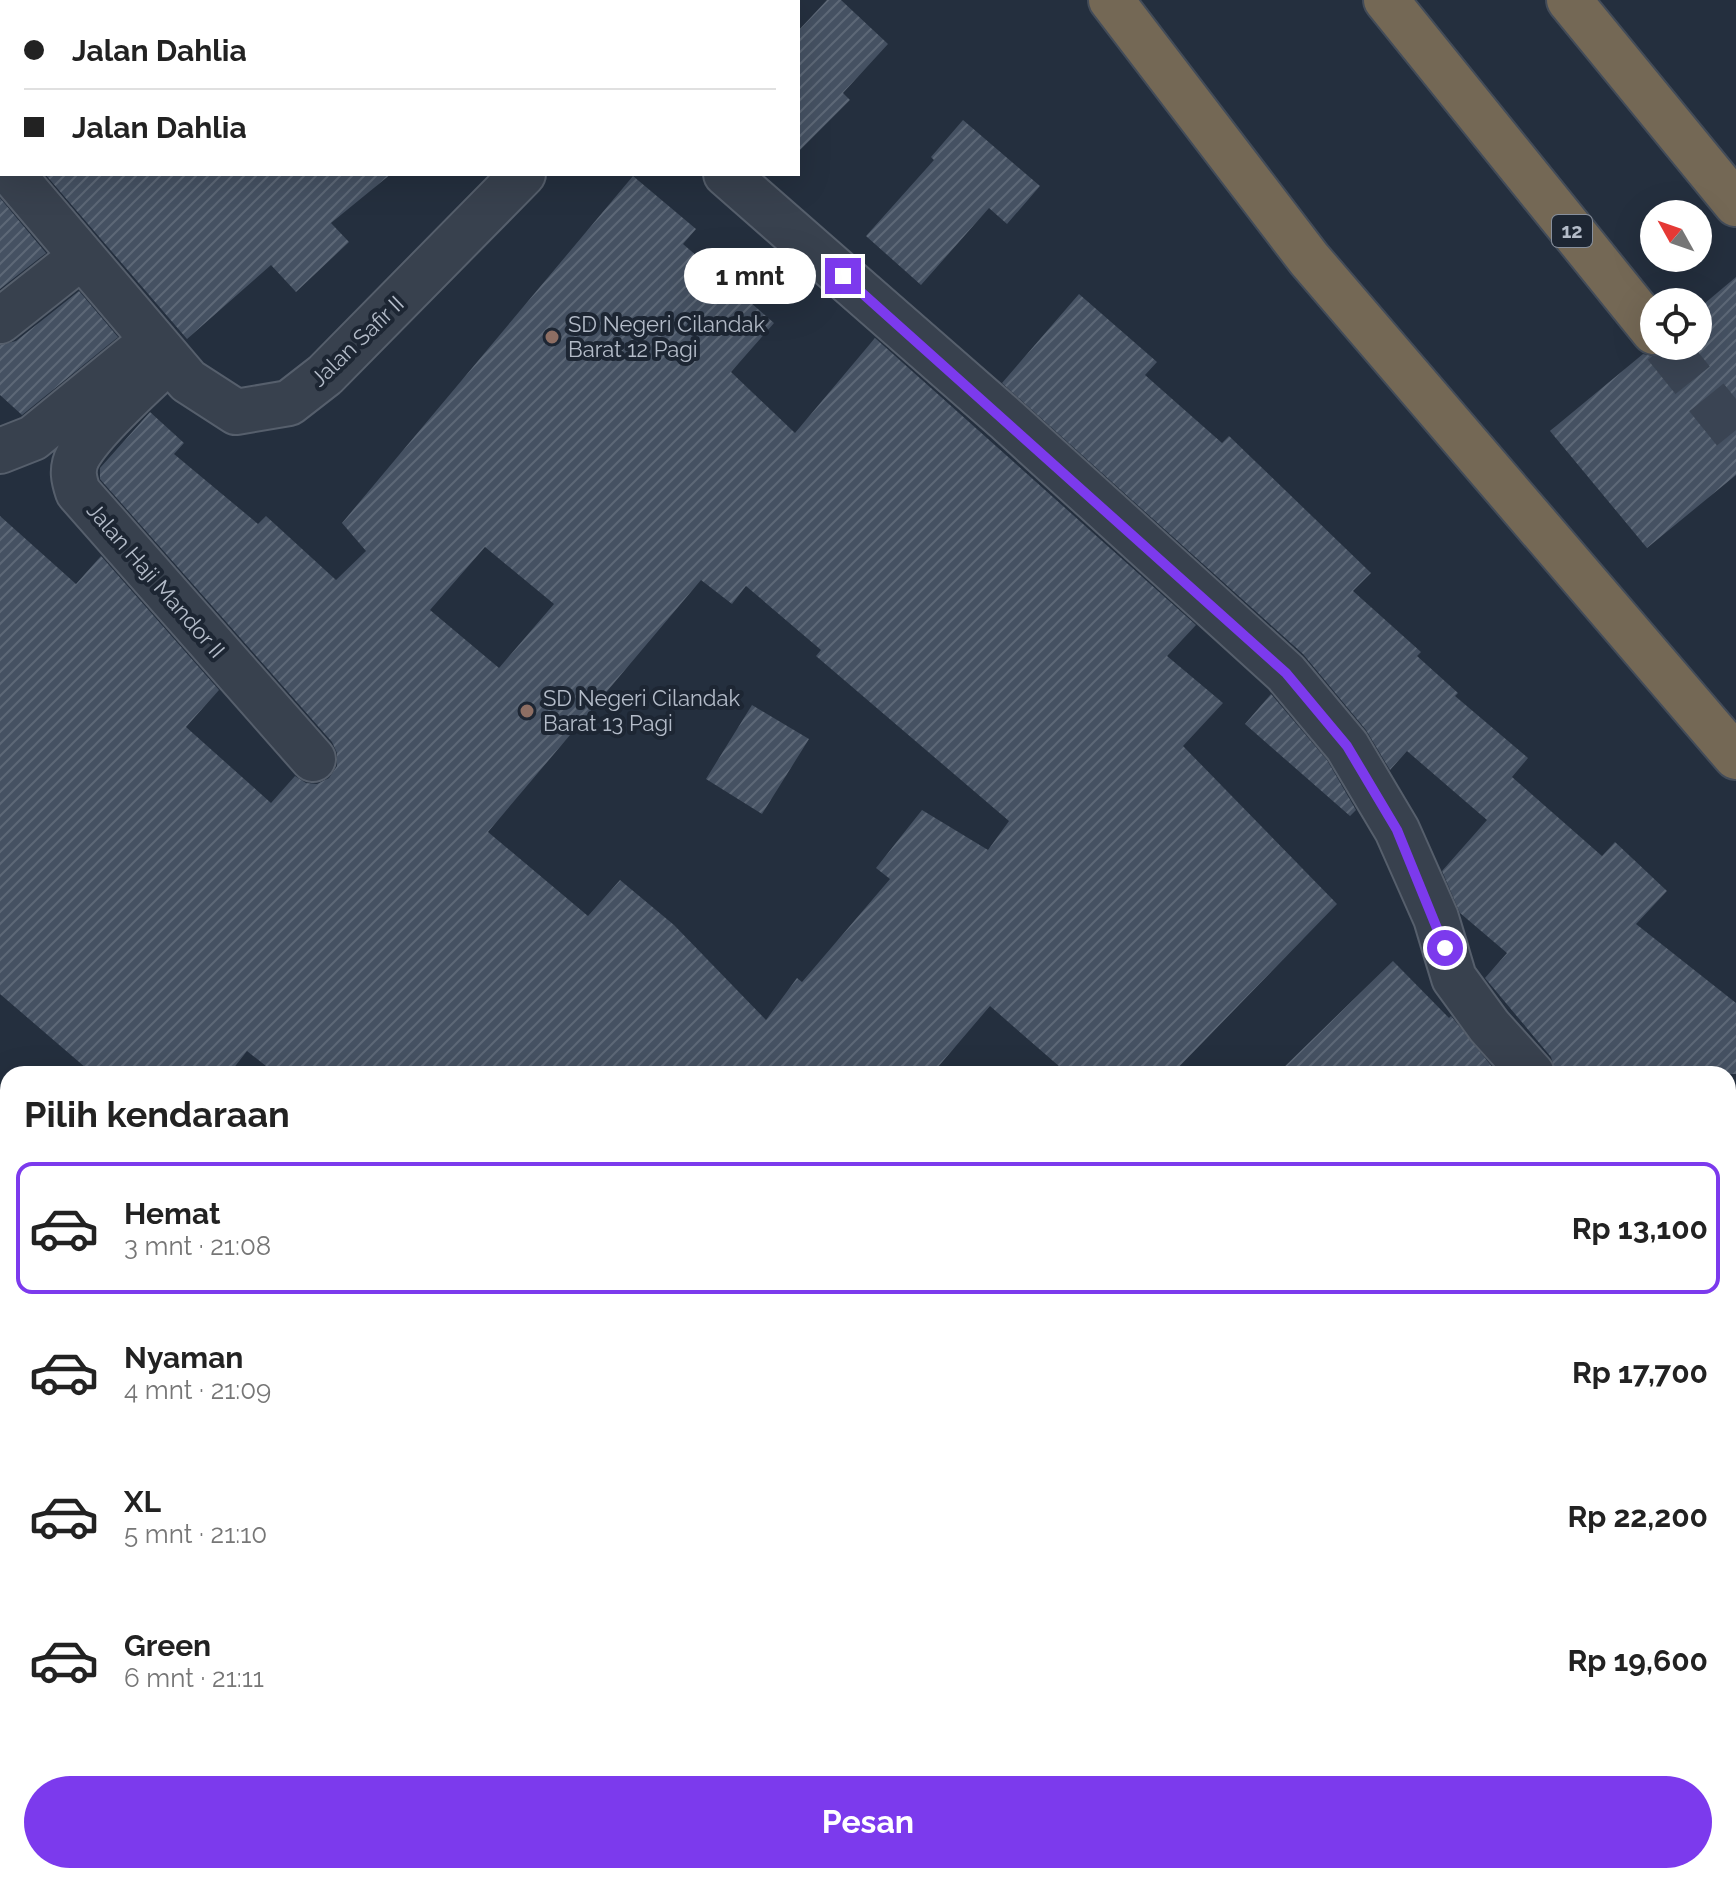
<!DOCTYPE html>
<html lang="id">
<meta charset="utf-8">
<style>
:root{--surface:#fff;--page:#f6f6f6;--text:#222;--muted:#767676;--line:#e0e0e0;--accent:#7c3aed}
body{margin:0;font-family:Raleway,sans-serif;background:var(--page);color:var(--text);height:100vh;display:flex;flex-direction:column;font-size:30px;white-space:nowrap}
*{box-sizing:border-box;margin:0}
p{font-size:26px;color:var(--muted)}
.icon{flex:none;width:44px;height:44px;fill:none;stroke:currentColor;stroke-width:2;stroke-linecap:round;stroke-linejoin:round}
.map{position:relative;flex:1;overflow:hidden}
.drawer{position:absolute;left:0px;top:1066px;width:1736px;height:818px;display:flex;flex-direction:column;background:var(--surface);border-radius:24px 24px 0 0;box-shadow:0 8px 32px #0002}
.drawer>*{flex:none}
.hud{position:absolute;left:0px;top:0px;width:800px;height:176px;box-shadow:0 8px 32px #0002;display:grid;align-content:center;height:176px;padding:0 24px;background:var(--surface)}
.needle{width:52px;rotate:310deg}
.controls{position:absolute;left:1640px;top:200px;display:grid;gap:16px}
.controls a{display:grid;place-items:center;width:72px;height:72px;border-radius:50%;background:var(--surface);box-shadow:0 8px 32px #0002;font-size:40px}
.end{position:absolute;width:36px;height:36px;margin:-18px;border:10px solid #7c3aed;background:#fff;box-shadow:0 0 0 4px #fff}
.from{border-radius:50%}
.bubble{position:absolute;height:56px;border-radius:28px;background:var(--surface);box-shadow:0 8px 32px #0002;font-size:26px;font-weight:700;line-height:56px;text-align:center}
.hud b{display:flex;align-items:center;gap:28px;height:76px;font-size:30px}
.hud b+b{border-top:2px solid var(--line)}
.hud i{width:20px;height:20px;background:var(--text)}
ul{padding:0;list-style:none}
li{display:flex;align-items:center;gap:24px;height:132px;margin:0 16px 12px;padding:0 8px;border:4px solid transparent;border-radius:16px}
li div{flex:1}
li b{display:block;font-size:30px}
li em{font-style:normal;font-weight:700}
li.active{border-color:var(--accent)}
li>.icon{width:72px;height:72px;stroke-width:1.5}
h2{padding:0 24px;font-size:36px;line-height:96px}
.button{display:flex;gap:16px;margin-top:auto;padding:16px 24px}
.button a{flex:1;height:92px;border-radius:48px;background:var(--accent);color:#fff;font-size:32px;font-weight:700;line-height:92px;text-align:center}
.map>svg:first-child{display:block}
</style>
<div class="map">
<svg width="1736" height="1883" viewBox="0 0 1736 1883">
<defs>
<pattern id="building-hatch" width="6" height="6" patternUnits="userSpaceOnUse" patternTransform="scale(2)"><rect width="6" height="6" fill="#455162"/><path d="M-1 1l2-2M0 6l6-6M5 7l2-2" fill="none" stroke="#5d6877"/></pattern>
</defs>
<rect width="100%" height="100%" fill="#242f3e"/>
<!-- building -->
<path fill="url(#building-hatch)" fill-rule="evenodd" d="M827,0H841L888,44L843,93L850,100L798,152V31Z
M963,120L1040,186L1007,224L989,208L921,285L866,236L934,160L931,157Z
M45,174H391L331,223L349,242L296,292L271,265L187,339Z
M633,176L696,229L683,244L774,323L731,372L795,433L875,338L1196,625L1167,656L1223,703L1183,746L1337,904L1172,1074H1068L990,1006L932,1074H276L247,1051L229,1074H93L0,994V516L76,584L101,556L219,690L186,727L271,803L295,776L306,783L317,784L329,778L337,766V753L332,742L100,479V468L150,412L184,443L174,454L258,524L266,516L336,580L366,551L342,523ZM485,547L554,604L499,668L430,610ZM701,580L732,604L746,586L821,650L816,656L1009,821L988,850L922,810L876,868L890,879L802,982L797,978L766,1020L674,925L620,880L588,916L488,832Z
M0,198L46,253L0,289Z
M1736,277V475L1647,548L1550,431L1643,354L1657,357L1674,346H1698V309Z
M79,291L118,337L22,415L0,395V345L16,341Z
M1079,294L1157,362L1145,375L1222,443L1229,436L1371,573L1353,591L1421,652L1417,656L1458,693L1455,696L1528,758L1512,777L1602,856L1615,842L1667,891L1636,924L1736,1003V1074H1556L1551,1057L1485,978L1507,953L1460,913L1442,871L1487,820L1407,751L1390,770L1366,730L1303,654L1002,383Z
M1271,694L1327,760L1356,810L1350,816L1245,724Z
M752,705L809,739L762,814L706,779Z
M1393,961L1449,1018L1451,1016L1498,1074H1277Z"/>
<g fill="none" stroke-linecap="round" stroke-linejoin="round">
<!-- highway-tunnel -->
<path stroke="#3a4453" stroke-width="44" stroke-dasharray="44 22" stroke-linecap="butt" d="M1665,346L1736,434"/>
<defs>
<path id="minor" d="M129,2L131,0
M0,126L2,121
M12,174L188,381L236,412L289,403L325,375L523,174
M726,174L1006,419L1286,673L1347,746L1397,830L1436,918L1454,978L1489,1026L1532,1074
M0,321L81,257
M169,360C146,381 92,431 78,456C71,469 74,480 78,492L313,759
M0,451L33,438L147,345
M1728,1245L1736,1252
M0,1398L8,1392
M0,1632L8,1635
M1012,1876L1020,1883
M7,1883L12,1876"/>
<path id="highway" d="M1111,0L1309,259L1736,757
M1386,0L1654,332
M1569,0L1736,204"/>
</defs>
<!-- minor casing -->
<use href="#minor" stroke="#565f6c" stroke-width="48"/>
<!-- highway casing -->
<use href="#highway" stroke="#434c59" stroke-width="48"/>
<!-- minor -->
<use href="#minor" stroke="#38414e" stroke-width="44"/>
<!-- highway -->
<use href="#highway" stroke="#746855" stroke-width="44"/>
</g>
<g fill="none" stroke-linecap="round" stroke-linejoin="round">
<!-- route -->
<path stroke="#7c3aed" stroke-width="10" d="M843,276L1286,673L1347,746L1397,830L1445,948"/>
</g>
<!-- markers -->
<g fill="#8d6e63" stroke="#1d2633" stroke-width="3">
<circle cx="552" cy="337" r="8"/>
<circle cx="527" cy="711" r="8"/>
</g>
<g text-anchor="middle" stroke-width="8" stroke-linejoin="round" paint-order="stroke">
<!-- shield labels -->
<rect fill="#1d2633" stroke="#878f9c" stroke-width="2" x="1552" y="215" width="40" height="32" rx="6"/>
<g font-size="20" font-weight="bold" fill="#b4bcc9">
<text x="1572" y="238">12</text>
</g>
<!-- poi labels -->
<g font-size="22" fill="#b4bcc9" stroke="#1d2633" text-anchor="start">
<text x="568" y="332">SD Negeri Cilandak<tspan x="568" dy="25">Barat 12 Pagi</tspan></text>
<text x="543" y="706">SD Negeri Cilandak<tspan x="543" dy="25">Barat 13 Pagi</tspan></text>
</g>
<!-- street labels -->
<g font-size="22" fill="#b4bcc9" stroke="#1d2633">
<text transform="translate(357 341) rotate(-44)" y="8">Jalan Safir II</text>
<text transform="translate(156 580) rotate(49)" y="8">Jalan Haji Mandor II</text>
</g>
</g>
</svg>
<div class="controls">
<a><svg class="needle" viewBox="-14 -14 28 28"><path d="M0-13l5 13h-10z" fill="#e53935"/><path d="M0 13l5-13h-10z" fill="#767676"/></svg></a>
<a><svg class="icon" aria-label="locate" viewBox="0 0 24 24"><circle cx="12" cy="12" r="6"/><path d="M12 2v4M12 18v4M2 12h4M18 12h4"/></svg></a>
</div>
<i class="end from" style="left:1445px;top:948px"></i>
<i class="end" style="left:843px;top:276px"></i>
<div class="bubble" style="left:684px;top:248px;width:132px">1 mnt</div>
<div class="hud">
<b><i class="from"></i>Jalan Dahlia</b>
<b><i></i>Jalan Dahlia</b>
</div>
<section class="drawer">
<h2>Pilih kendaraan</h2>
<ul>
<li class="active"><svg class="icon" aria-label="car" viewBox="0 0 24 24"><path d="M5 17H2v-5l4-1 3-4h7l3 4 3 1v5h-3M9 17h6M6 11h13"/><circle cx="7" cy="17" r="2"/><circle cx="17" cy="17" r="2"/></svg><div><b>Hemat</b><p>3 mnt · 21:08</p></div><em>Rp 13,100</em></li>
<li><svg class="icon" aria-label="car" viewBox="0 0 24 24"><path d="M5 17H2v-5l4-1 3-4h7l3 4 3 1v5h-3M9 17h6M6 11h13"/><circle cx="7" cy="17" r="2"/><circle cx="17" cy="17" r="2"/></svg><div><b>Nyaman</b><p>4 mnt · 21:09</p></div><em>Rp 17,700</em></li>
<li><svg class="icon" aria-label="car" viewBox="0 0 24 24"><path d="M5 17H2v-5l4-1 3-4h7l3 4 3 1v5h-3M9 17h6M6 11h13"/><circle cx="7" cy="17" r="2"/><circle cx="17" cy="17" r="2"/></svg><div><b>XL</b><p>5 mnt · 21:10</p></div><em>Rp 22,200</em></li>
<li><svg class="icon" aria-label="car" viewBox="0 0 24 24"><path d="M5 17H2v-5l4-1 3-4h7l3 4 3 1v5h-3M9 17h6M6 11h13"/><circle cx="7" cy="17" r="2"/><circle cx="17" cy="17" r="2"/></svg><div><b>Green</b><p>6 mnt · 21:11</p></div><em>Rp 19,600</em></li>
</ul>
<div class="button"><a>Pesan</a></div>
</section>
</div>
